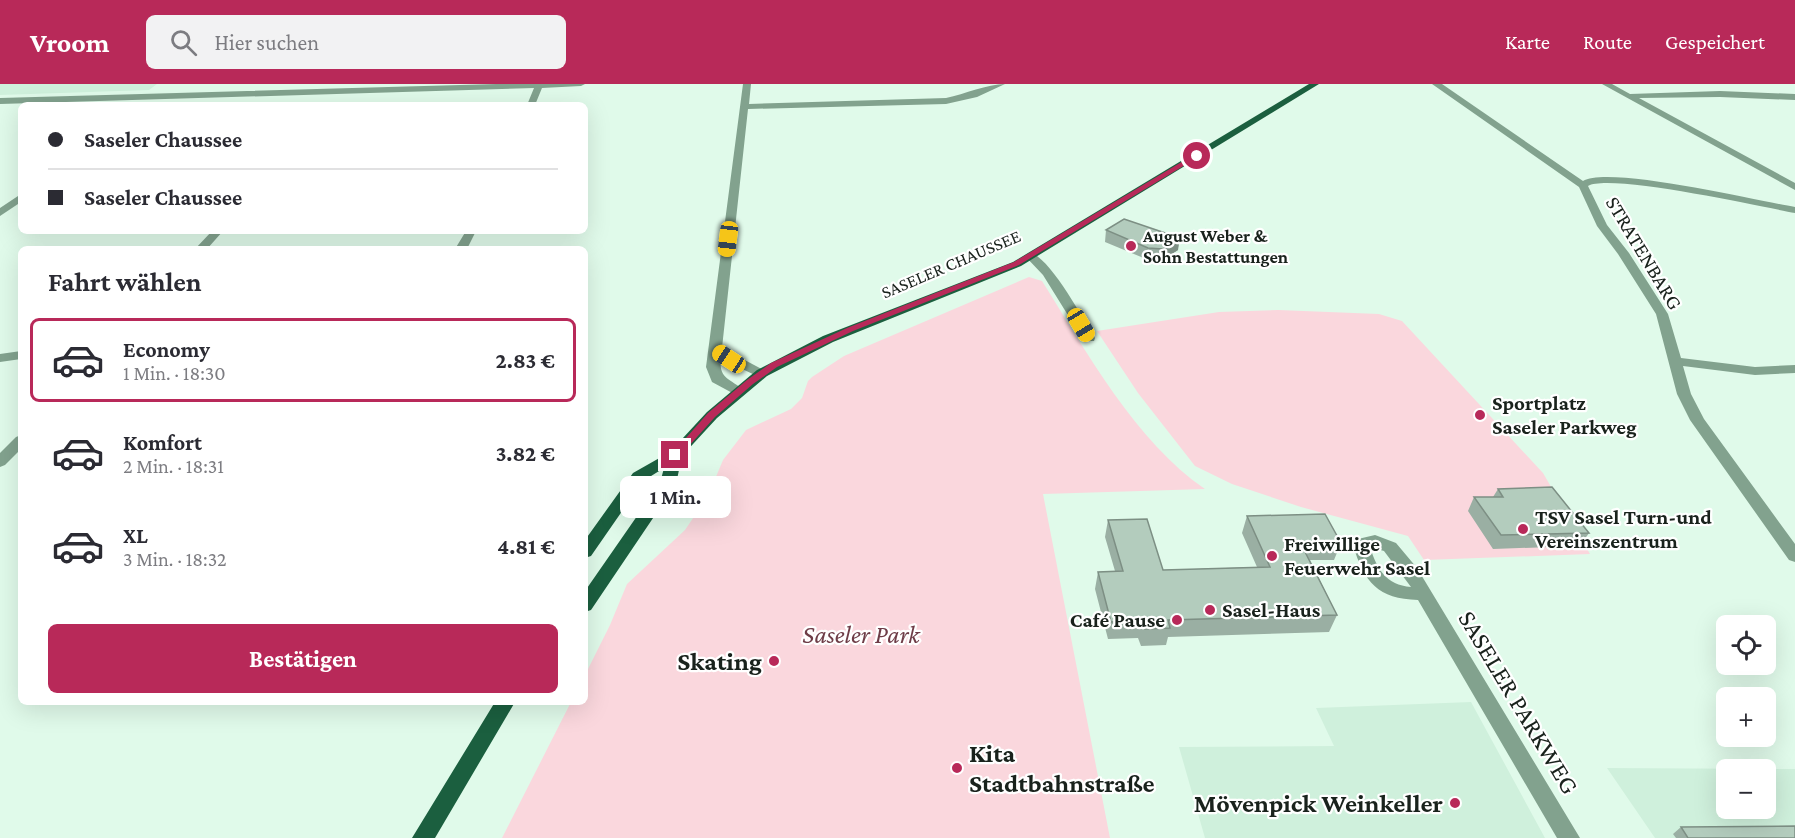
<!DOCTYPE html>
<html lang="de">
<meta charset="utf-8">
<style>
:root{--surface:#fff;--page:#f2f2f3;--text:#2b2b33;--muted:#7c7c81;--line:#e1e1e2;--accent:#b82959}
body{margin:0;font-family:"Crimson Pro",serif;background:var(--page);color:var(--text);height:100vh;display:flex;flex-direction:column;font-size:22px;white-space:nowrap}
*{box-sizing:border-box;margin:0}
p{font-size:20px;color:var(--muted)}
.icon{flex:none;width:33px;height:33px;fill:none;stroke:currentColor;stroke-width:2;stroke-linecap:round;stroke-linejoin:round}
.map{position:relative;flex:1;overflow:hidden}
.sheet{position:absolute;left:18px;top:162px;width:570px;height:459px;display:flex;flex-direction:column;background:var(--surface);border-radius:9px;box-shadow:0 6px 24px #0002}
.sheet>*{flex:none}
.banner{position:absolute;left:18px;top:18px;width:570px;height:132px;border-radius:9px;box-shadow:0 6px 24px #0002;display:grid;align-content:center;height:132px;padding:0 30px;background:var(--surface)}
.fabs{position:absolute;left:1716px;top:531px;display:grid;gap:12px}
.fabs a{display:grid;place-items:center;width:60px;height:60px;border-radius:9px;background:var(--surface);box-shadow:0 6px 24px #0002;font-size:30px}
.end{position:absolute;width:27px;height:27px;margin:-14px;border:8px solid #b82959;background:#fff;box-shadow:0 0 0 3px #fff}
.from{border-radius:50%}
.bubble{position:absolute;height:42px;border-radius:9px;background:var(--surface);box-shadow:0 6px 24px #0002;font-size:20px;font-weight:700;line-height:42px;text-align:center}
.car{position:absolute;width:18px;height:36px;margin:-18px -9px;border-radius:8px;box-shadow:0 0 4px 2px #0007;background:linear-gradient(#f5c518 24%,#345 0 40%,#f5c518 0 76%,#345 0 86%,#f5c518 0)}
.banner b{display:flex;align-items:center;gap:21px;height:57px;font-size:22px}
.banner b+b{border-top:2px solid var(--line)}
.banner i{width:15px;height:15px;background:var(--text)}
ul{padding:0;list-style:none}
li{display:flex;align-items:center;gap:18px;height:84px;margin:0 12px 9px;padding:0 18px;border:3px solid transparent;border-radius:9px}
li div{flex:1}
li b{display:block;font-size:22px}
li em{font-style:normal;font-weight:700}
li.current{border-color:var(--accent)}
li>.icon{width:54px;height:54px;stroke-width:1.5}
h2{padding:0 30px;font-size:27px;line-height:72px}
.primary-button{display:flex;gap:12px;margin-top:auto;padding:12px 30px}
.primary-button a{flex:1;height:69px;border-radius:9px;background:var(--accent);color:#fff;font-size:24px;font-weight:700;line-height:69px;text-align:center}
header{display:flex;align-items:center;gap:36px;box-sizing:border-box;height:84px;padding:0 30px;background:var(--accent);color:#fff}
header strong{font-size:28px}
nav{display:flex;gap:33px;margin-inline-start:auto;font-size:21px}
.search{width:420px;height:54px;background:var(--page);display:flex;align-items:center;gap:15px;box-sizing:border-box;padding:0 21px;border-radius:9px;color:var(--muted);font-size:22px}
.map>svg:first-child{display:block}
</style>
<header>
<strong>Vroom</strong>
<div class="search"><svg class="icon" aria-label="search" viewBox="0 0 24 24"><circle cx="10" cy="10" r="6"/><path d="M15 15l6 6"/></svg>Hier suchen</div>
<nav><a>Karte</a><a>Route</a><a>Gespeichert</a></nav>
</header>
<div class="map">
<svg width="1795" height="754" viewBox="0 0 1795 754">
<rect width="100%" height="100%" fill="#e0faea"/>
<!-- built -->
<path fill="#cff0dc" fill-rule="evenodd" d="M0,0H157L149,6L0,11Z
M1471,618L1545,754H1205L1179,663L1334,662L1316,624Z
M1607,684L1795,685V754H1655ZM1726,686H1766V724H1726Z"/>
<!-- green -->
<path fill="#fad7dd" d="M1029,193L1042,197C1086,267 1136,358 1205,405L1043,410L1110,754H502L571,618H585V591L610,541L627,500L685,446L708,412L723,376L746,346L791,325L802,314L808,297L812,293L844,272Z
M1278,226L1379,230L1402,237L1543,389L1590,470L1424,476L1408,452L1301,423L1232,400L1195,382L1138,309L1097,247L1219,228Z"/>
<g fill="none" stroke-linecap="round" stroke-linejoin="round">
<!-- street -->
<path fill="#82a28e" fill-rule="evenodd" d="M496,0H585L581,2L542,4L535,21H527L534,4L0,20V14Z
M743,0H751L749,20L946,14C965,10 987,0 1005,0L977,13L946,20L748,25L722,264L769,289L767,292H757L721,275C718,296 733,295 745,308L738,312L712,298L706,283Z
M1432,0H1442L1583,97C1608,81 1759,117 1795,123V129C1762,123 1610,89 1588,102L1607,141L1629,169L1668,230L1681,274L1755,283L1795,281V289L1755,291L1683,282L1691,310L1704,335L1795,460V478L1789,476L1690,336L1677,310L1656,230L1618,170L1597,142L1579,103Z
M1602,0H1612L1630,10L1720,7L1795,10V16L1720,13L1639,14L1795,99V106Z
M21,110V118L0,132V124Z
M212,147H223L207,165H195Z
M466,147H476L467,165H455Z
M1031,169C1051,175 1083,235 1095,254L1094,257H1084L1043,191L1025,172Z
M21,267V275L0,278V270Z
M21,351V365L5,381L0,383V369L16,353Z
M1375,451L1396,459L1417,484L1580,754H1557L1418,516C1378,515 1364,498 1353,461L1358,455ZM1370,463L1384,467L1411,503C1386,501 1377,485 1370,463Z"/>
<!-- primary -->
<path fill="#1b5f3f" fill-rule="evenodd" d="M1309,0H1319L1021,182L833,258L767,292L717,334L682,372L676,400L591,526L585,528V507L660,399L664,384L643,397L591,472L585,474V456L633,389L670,368L707,328L757,286L823,252L1013,178Z
M495,618H515L435,754H412Z"/>
</g>
<!-- wall -->
<path fill="#9aafa3" d="M1106,146L1178,166L1161,177L1146,175L1105,158Z
M1498,405L1589,449L1580,462L1493,465L1468,427L1474,413H1493Z
M1247,432L1341,459L1334,476H1310L1337,531L1329,548L1168,553L1166,561L1141,562L1138,554L1108,555L1095,505L1098,488L1115,487L1105,453L1108,436L1163,486L1257,483L1242,449Z
M1681,743L1795,754H1676L1673,750Z"/>
<!-- shaded-wall -->
<path fill="#7d8f84" d="M1180,154L1178,166L1161,177L1163,165Z"/>
<!-- building -->
<path fill="#b3ccbd" stroke="#7d8f84" stroke-width="1.5" d="M1124,135L1180,154L1163,165L1148,164L1106,146Z
M1552,403L1589,449L1501,451L1474,413H1503L1498,405Z
M1325,430L1341,459L1301,460L1337,531L1168,536L1170,544L1145,545L1142,537L1111,538L1098,488L1123,487L1108,436L1147,435L1163,486L1270,483L1247,432Z
M1795,742V754H1688L1681,743Z"/>
<!-- route -->
<path fill="#b82959" d="M1195,70L1200,72L1019,181L853,247L777,283L753,300L715,333L679,373L671,371L708,329L747,296L771,279L847,244L1014,178Z"/>
<!-- markers -->
<g fill="#b82959" stroke="#fff" stroke-width="2">
<circle cx="1131" cy="162" r="6"/>
<circle cx="1480" cy="331" r="6"/>
<circle cx="1523" cy="445" r="6"/>
<circle cx="1272" cy="472" r="6"/>
<circle cx="1210" cy="526" r="6"/>
<circle cx="1177" cy="536" r="6"/>
<circle cx="774" cy="577" r="6"/>
<circle cx="957" cy="684" r="6"/>
<circle cx="1455" cy="719" r="6"/>
</g>
<g text-anchor="middle" stroke-width="4.5" stroke-linejoin="round" paint-order="stroke">
<!-- far-poi labels -->
<g font-size="18" font-weight="bold" fill="#19221c" stroke="#fff" text-anchor="start">
<text x="1143" y="158">August Weber &amp;<tspan x="1143" dy="21">Sohn Bestattungen</tspan></text>
</g>
<!-- far-street labels -->
<g font-size="18" fill="#19221c" stroke="#fff">
<text transform="translate(951 180) rotate(-23)" y="6">SASELER CHAUSSEE</text>
</g>
<!-- street labels -->
<g font-size="21" fill="#19221c" stroke="#fff">
<text transform="translate(1644 169) rotate(59)" y="7">STRATENBARG</text>
</g>
<!-- poi labels -->
<g font-size="21" font-weight="bold" fill="#19221c" stroke="#fff" text-anchor="start">
<text x="1492" y="326">Sportplatz<tspan x="1492" dy="24">Saseler Parkweg</tspan></text>
<text x="1535" y="440">TSV Sasel Turn-und<tspan x="1535" dy="24">Vereinszentrum</tspan></text>
<text x="1284" y="467">Freiwillige<tspan x="1284" dy="24">Feuerwehr Sasel</tspan></text>
<text x="1222" y="533">Sasel-Haus</text>
<text x="1165" y="543" text-anchor="end">Café Pause</text>
</g>
<!-- near-park labels -->
<g font-size="26" font-style="italic" fill="#6e3c47" stroke="#fff">
<text x="861" y="559">Saseler Park</text>
</g>
<!-- near-poi labels -->
<g font-size="26" font-weight="bold" fill="#19221c" stroke="#fff" text-anchor="end">
<text x="762" y="586">Skating</text>
<text x="969" y="678" text-anchor="start">Kita<tspan x="969" dy="30">Stadtbahnstraße</tspan></text>
<text x="1443" y="728">Mövenpick Weinkeller</text>
</g>
<!-- near-street labels -->
<g font-size="26" fill="#19221c" stroke="#fff">
<text transform="translate(1519 618) rotate(59)" y="9">SASELER PARKWEG</text>
</g>
</g>
</svg>
<div class="fabs">
<a><svg class="icon" aria-label="locate" viewBox="0 0 24 24"><circle cx="12" cy="12" r="6"/><path d="M12 2v4M12 18v4M2 12h4M18 12h4"/></svg></a>
<a>+</a>
<a>−</a>
</div>
<i class="end from" style="left:1197px;top:72px"></i>
<i class="end" style="left:675px;top:371px"></i>
<div class="bubble" style="left:620px;top:392px;width:111px">1 Min.</div>
<i class="car" style="left:728px;top:155px;rotate:187deg"></i>
<i class="car" style="left:1081px;top:241px;rotate:149deg"></i>
<i class="car" style="left:729px;top:275px;rotate:303deg"></i>
<div class="banner">
<b><i class="from"></i>Saseler Chaussee</b>
<b><i></i>Saseler Chaussee</b>
</div>
<section class="sheet">
<h2>Fahrt wählen</h2>
<ul>
<li class="current"><svg class="icon" aria-label="car" viewBox="0 0 24 24"><path d="M5 17H2v-5l4-1 3-4h7l3 4 3 1v5h-3M9 17h6M6 11h13"/><circle cx="7" cy="17" r="2"/><circle cx="17" cy="17" r="2"/></svg><div><b>Economy</b><p>1 Min. · 18:30</p></div><em>2.83 €</em></li>
<li><svg class="icon" aria-label="car" viewBox="0 0 24 24"><path d="M5 17H2v-5l4-1 3-4h7l3 4 3 1v5h-3M9 17h6M6 11h13"/><circle cx="7" cy="17" r="2"/><circle cx="17" cy="17" r="2"/></svg><div><b>Komfort</b><p>2 Min. · 18:31</p></div><em>3.82 €</em></li>
<li><svg class="icon" aria-label="car" viewBox="0 0 24 24"><path d="M5 17H2v-5l4-1 3-4h7l3 4 3 1v5h-3M9 17h6M6 11h13"/><circle cx="7" cy="17" r="2"/><circle cx="17" cy="17" r="2"/></svg><div><b>XL</b><p>3 Min. · 18:32</p></div><em>4.81 €</em></li>
</ul>
<div class="primary-button"><a>Bestätigen</a></div>
</section>
</div>
